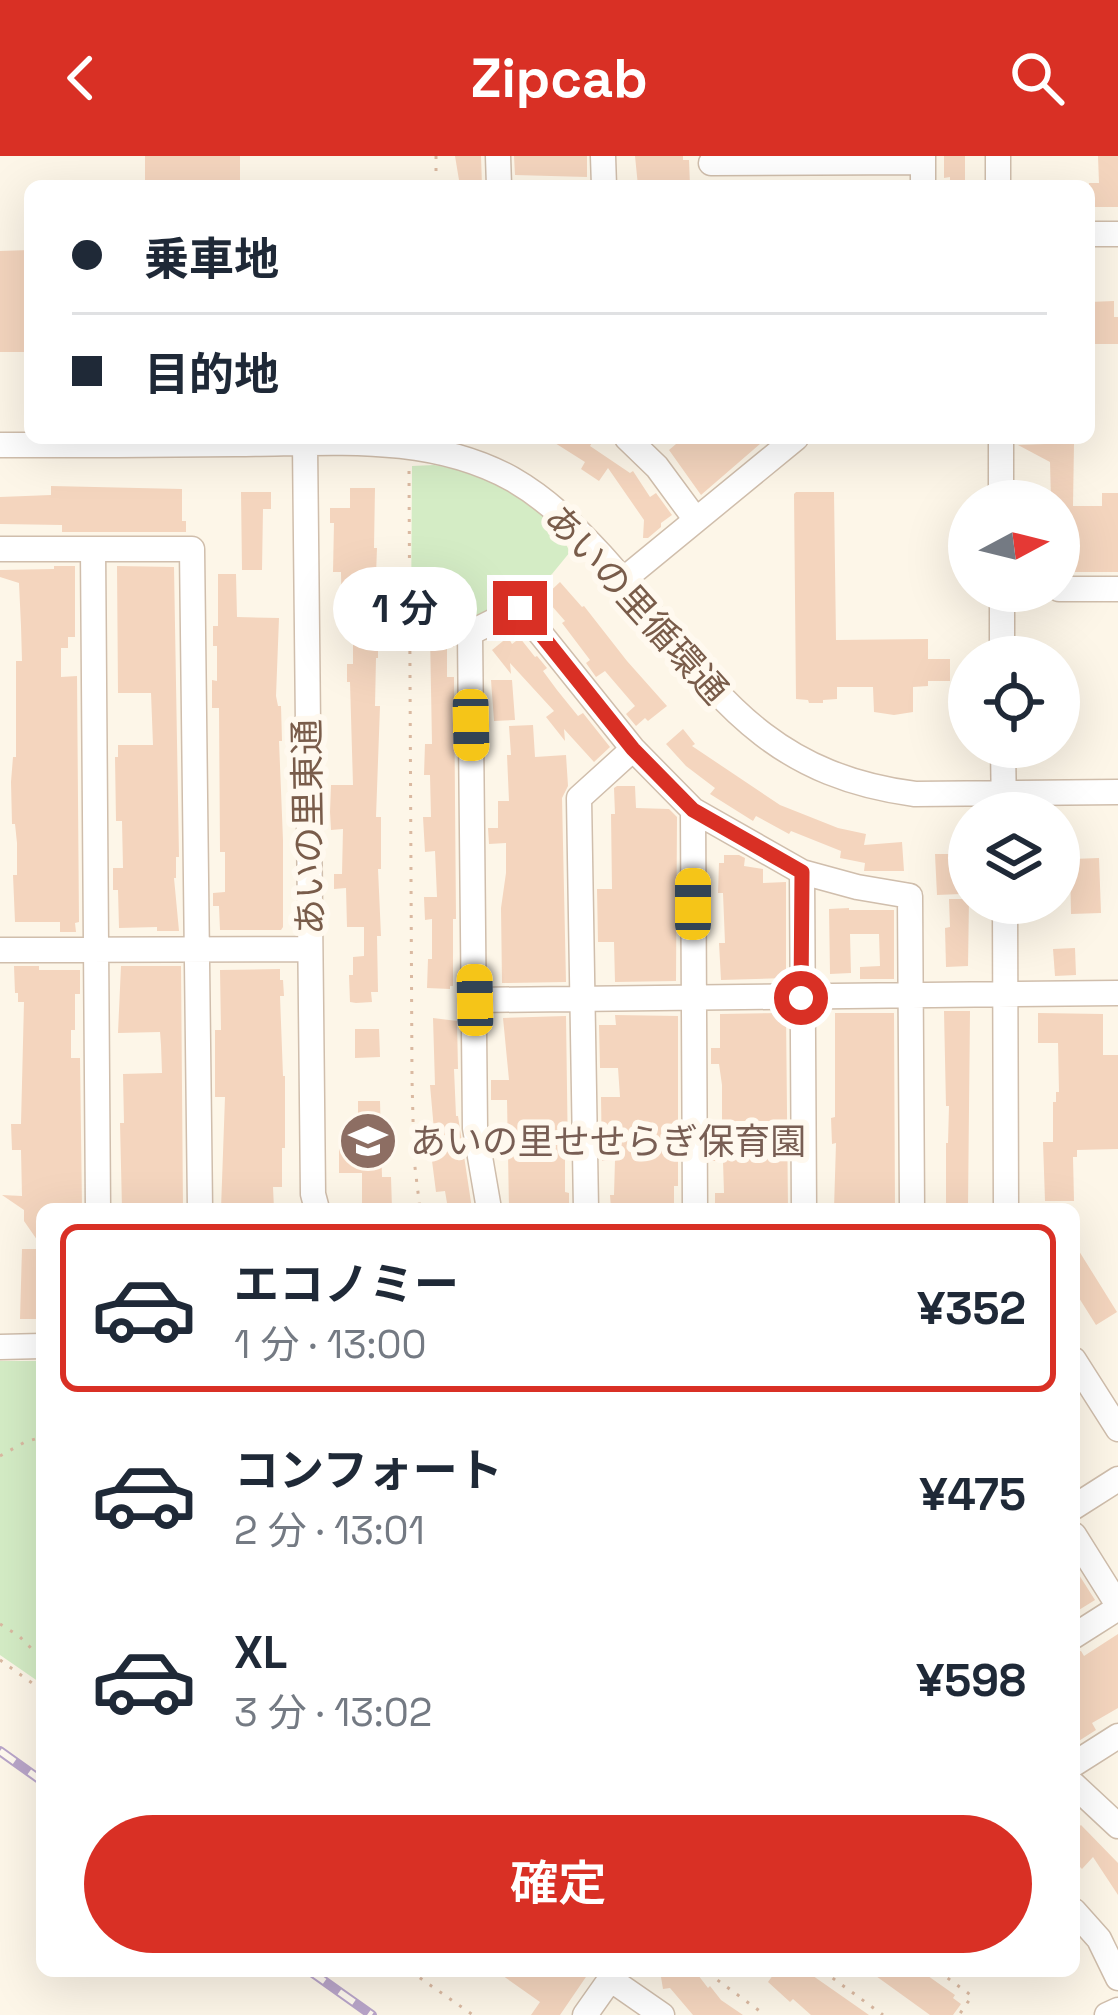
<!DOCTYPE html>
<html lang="ja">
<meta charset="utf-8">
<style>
:root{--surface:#fff;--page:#f6f6f7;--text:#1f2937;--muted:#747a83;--line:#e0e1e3;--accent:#d93025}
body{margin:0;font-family:"Space Grotesk","Noto Sans JP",sans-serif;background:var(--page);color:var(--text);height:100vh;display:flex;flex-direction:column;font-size:45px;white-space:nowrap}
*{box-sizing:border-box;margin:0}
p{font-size:39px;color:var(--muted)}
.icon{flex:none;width:66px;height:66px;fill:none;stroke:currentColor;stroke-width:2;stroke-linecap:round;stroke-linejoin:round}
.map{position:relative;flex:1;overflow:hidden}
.sheet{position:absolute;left:36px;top:1047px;width:1044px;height:774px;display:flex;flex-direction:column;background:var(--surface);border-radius:18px;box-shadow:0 12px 48px #0002}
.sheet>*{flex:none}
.banner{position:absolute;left:24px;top:24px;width:1071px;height:264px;border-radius:18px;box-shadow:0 12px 48px #0002;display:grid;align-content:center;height:264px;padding:0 48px;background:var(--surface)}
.needle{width:78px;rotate:83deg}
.tools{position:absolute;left:948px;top:324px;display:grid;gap:24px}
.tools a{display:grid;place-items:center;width:132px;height:132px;border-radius:50%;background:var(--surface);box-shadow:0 12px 48px #0002;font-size:60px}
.end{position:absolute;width:54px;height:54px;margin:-27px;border:15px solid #d93025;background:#fff;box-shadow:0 0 0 6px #fff}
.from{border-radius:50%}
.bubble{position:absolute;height:84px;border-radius:42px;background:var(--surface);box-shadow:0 12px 48px #0002;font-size:39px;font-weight:600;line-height:84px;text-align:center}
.car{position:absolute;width:36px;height:72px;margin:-36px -18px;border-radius:15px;box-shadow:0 0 9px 3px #0007;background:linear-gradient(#f5c518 24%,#345 0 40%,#f5c518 0 76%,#345 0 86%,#f5c518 0)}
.banner b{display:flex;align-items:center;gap:42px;height:114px;font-size:45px}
.banner b+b{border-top:3px solid var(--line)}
.banner i{width:30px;height:30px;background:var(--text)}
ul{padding:21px 0 0;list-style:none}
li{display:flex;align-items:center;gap:36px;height:168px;margin:0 24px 18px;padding:0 24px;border:6px solid transparent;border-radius:18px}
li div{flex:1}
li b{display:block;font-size:45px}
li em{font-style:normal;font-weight:600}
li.on{border-color:var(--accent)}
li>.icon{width:108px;height:108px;stroke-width:1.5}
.action{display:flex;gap:24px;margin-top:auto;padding:24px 48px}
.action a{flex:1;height:138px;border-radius:72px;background:var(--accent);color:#fff;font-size:48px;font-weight:600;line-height:138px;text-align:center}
header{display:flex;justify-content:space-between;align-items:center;height:156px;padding:0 48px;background:var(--accent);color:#fff;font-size:54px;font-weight:600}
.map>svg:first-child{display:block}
</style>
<header><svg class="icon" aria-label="back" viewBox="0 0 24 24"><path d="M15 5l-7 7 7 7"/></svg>Zipcab<svg class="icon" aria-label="search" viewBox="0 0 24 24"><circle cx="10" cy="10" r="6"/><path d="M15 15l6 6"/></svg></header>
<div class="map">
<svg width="1118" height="1859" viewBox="0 0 1118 1859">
<rect width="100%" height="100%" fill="#fdf6e8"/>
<!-- green -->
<path fill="#d4ecc5" d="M434,309C475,316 520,331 550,362C559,370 564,385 570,396L552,418L518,446L460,470H411L412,310Z
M0,1205H42V1528L0,1499Z"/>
<!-- building -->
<path fill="#f4d5be" d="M145,0H240V30H145Z
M455,0H481L482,30H460Z
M514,0H587V21L515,19Z
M635,0H683V4H689L690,30H638Z
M944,0H965V30H950V21L944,22Z
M1098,0H1118V51H1089V27H1099Z
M30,94V196H0V95Z
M1114,145V161H1118V188H1089V146Z
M547,282H595L590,290L630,317L633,315L650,341L656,337L672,359L661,367V371L648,382H643L644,364L608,312L599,325L581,313L585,306Z
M683,282H767L701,339L669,294Z
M1074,287L1073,350H1102V337H1118V416H1070V384H1059V345H1051L1050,306L1018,289Z
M51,330L182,333V365H186V376H62V369L0,368V341L51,339Z
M350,332H375L374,392H377L374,472H378V502H376L375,550H380L376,661H381V713H378L381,780H377L378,836H371L372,846L356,847L350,846L349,819H353V801L364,800V771H347L346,732L334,733V718H342L343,673L331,674L330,656L331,629H353L350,526H347V508H353V475H342L341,416H333L334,367H330V352H350Z
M241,336H271V353H263L262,414H242Z
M796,336H834L836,484L928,483V503H950V525H928V530L913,531V556L894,559L874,556L873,531H837V543L823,544V547H809L808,544L796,543L794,338Z
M54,410H75V481H68V492H61V521L77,520L79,766L75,767L76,776H60V766H15L13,719H17V687L15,668H12L11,626L13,601H16V505H22L21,470L19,427L0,421V414L54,413Z
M117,410L174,411L179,701H176V722H174L179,775H157V771L119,772L118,734H113V712H123L122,665H116L115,601H118V589H153L151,537H118Z
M218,418H236L237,461L279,462L276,540L278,550H281L282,585H279L283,684V771L281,774H220L219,750H213V737L225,736V696H220L219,552H212V524L217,525V490H213V470H218Z
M560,426L582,451L584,450L627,505L667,550L648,565L645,562L636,570L626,558L635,550L605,515L596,521L586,507L590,504L562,467L565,465L544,441Z
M430,477H454V491H447V521H454L456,763H453V830H450V833L427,832L428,803H432V763L425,764L424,741H437L435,695L425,696L423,661H431L430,619H424L425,588H432Z
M508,481L512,488L520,482L535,501L537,500L547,512L543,515L557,534L578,560L583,557L610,591L594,606L564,573L565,585L546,561L554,555L510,507L511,518L492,494Z
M491,524H512L515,564L494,565Z
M533,569L535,601L566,599L568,630L562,642L566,826L502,827L501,752L506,717V687L489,688L488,672H498V645H509L507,599H511L509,570Z
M683,573L695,588L692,590L780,649L838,672L866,678L864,689L902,686L904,715H864L865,707L840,702L841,695L791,675L789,678L756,660L753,665L710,638L715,632L686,610L666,588Z
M617,630H635L636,652L669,653L677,661L676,825L615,826L614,786H598L597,733H612L611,658H615L614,632Z
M935,698H961V738L937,739Z
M724,699H739L745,702L744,710L763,713V727L786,726V822L721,824L719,787H725L723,737H718L719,707H724Z
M1099,702L1101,757L1071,758L1070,705L1072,703Z
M949,743H969L968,810L946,811L945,772L950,771Z
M849,752V754H894V823H860V811L880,810L879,778H850L851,817L830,818L829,753Z
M1075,792L1076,819L1055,820L1053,793Z
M14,810H39V814H80V838H75V874H71V902H80L82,1053H42V1091L24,1065V1054L2,1039L22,1040L21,994H12L11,968H21L24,846H18V837H15Z
M121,810H181L183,1053H122L120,967H124L123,918L162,917L161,889L160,876L118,877Z
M280,813V824H283L284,840H280L283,920H285V992H282V1031H273L274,1053H221L225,941H215V874H221L220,814Z
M944,855H970L968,1051H946V987H948L949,950H946Z
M786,857L788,1053H715V1037H724L723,1005H711V979L722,980V929L719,908H711V892H720V858Z
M835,857H894L895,1053H834L836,987L832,988L831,962L835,961Z
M1038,857L1103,858V899H1118V993L1077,994V1001H1073L1074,1045H1045L1043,986H1053V946H1056V936H1059L1058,887H1038Z
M615,859L678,860V1030H674V1053H611L610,1039H614L615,1004L602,1005L601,941H620L618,912H600L599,869H616Z
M566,860L568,1004H565V1036L569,1037V1053H509L507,944H491V924H509L503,862Z
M433,862L457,865L458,913H454L456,960H458L472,1053H448L445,1035L436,1036L431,997H436L430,929H435Z
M355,873H379L380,901L355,902Z
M358,945H380L382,1021H391L392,1053H362V1017H339V984H358Z
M1074,1087L1117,1156L1096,1169L1074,1134Z
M22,1093H42V1163H20Z
M1074,1411L1095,1444L1074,1457Z
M1118,1478V1552L1092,1567L1096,1574L1074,1588V1496L1081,1495L1084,1500Z
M1081,1669L1118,1707V1739L1093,1701L1082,1713L1074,1705V1682L1078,1678L1075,1674Z
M496,1815H590L560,1859H531L540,1846Z
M660,1815H695L708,1832L710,1830L721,1844L743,1859H693L670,1832L663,1833Z
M776,1815H806L869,1859H811L793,1843L790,1846L768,1826Z
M869,1815H921L955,1839L953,1842L961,1848L953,1859H930Z"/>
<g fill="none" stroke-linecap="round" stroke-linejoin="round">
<defs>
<path id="minor" d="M498,0L499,30
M603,0L604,30
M923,0V30
M998,0V30
M711,7L923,6
M1089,78H1118
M627,282L657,311L696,364
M1001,282V345
M305,288L313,1038L317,1053
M0,289C79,289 157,289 236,288C329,288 427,276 512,323C547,343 574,370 601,399C704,513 747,616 915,638L1118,636
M0,393H192L200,1053
M93,393L98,1053
M623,424L796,282
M1059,433H1118
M1002,435V501
M1003,591L1004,657
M693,654L695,1053
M802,716L804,1053
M1005,747L1006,1053
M0,794L309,793
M475,844L1118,837
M489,1053L475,972L470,477L520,452L633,593L693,654L802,716L857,731L910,740L912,1053
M586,1053L579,642L633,593
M0,1191L42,1190
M1074,1204L1118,1273
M1074,1351L1118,1323
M1074,1379L1118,1449
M1074,1480L1118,1452
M1074,1608L1118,1580
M1074,1629L1118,1670
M1074,1755L1099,1783L1118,1822
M610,1823L662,1859
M585,1859L616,1815
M1107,1859L1118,1854"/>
</defs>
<!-- minor casing -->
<use href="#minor" stroke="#d0beac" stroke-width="27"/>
<!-- path -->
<path stroke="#dab9a1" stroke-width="3" stroke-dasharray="3 9" stroke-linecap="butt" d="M436,0V30
M409,315L412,923L414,1003L420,1053
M0,1300L25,1286L42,1281
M0,1468L19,1480L42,1503
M0,1504L42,1534
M410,1815L473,1859
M711,1815L712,1820L765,1859
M823,1815L883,1859
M938,1815L972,1840L959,1859"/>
<!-- minor -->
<use href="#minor" stroke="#fff" stroke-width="24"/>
<defs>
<path id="rail" d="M0,1595L42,1625
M310,1815L372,1859"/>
</defs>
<!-- rail casing -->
<use href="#rail" stroke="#b9a5c9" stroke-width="10"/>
<!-- rail -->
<use href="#rail" stroke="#fff9ef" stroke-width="6" stroke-dasharray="18" stroke-linecap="butt"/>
</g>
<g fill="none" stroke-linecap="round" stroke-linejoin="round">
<!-- route -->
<path stroke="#d93025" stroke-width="15" d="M520,452L633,593L693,654L802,716L801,842"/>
</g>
<!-- icons -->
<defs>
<symbol id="school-disc" viewBox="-11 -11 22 22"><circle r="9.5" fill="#8d6e63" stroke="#fff9ef"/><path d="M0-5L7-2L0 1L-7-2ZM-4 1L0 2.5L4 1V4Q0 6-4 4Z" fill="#fff"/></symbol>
</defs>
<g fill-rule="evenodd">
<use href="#school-disc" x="335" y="952" width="66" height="66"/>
</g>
<g text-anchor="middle" stroke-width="12" stroke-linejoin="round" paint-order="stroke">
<!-- street labels -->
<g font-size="36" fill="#795c4a" stroke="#fff9ef">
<text transform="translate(637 448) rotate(48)" y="13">あいの里循環通</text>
<text transform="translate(308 671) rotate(-91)" y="13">あいの里東通</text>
</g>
<!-- education labels -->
<g font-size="36" fill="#785e54" stroke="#fff9ef" text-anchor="start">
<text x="410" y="998">あいの里せせらぎ保育園</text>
</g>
</g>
</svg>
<div class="tools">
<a><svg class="needle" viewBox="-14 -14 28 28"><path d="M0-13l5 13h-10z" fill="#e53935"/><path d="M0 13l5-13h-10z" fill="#747a83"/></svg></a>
<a><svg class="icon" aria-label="locate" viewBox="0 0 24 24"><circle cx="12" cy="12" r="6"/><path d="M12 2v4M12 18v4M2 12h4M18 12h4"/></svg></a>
<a><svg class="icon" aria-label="layers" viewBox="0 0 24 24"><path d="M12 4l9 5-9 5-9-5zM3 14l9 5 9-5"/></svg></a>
</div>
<i class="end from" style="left:801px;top:842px"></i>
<i class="end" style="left:520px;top:452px"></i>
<div class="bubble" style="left:333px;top:411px;width:144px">1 分</div>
<i class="car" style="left:471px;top:569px;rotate:179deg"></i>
<i class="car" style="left:693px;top:748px;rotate:0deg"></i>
<i class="car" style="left:475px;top:844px;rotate:359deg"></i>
<div class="banner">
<b><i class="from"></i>乗車地</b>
<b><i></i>目的地</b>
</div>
<section class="sheet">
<ul>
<li class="on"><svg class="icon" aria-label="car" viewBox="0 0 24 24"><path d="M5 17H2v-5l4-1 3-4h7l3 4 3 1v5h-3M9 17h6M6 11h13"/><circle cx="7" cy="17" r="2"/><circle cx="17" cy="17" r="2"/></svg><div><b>エコノミー</b><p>1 分 · 13:00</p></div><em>¥352</em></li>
<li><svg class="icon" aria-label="car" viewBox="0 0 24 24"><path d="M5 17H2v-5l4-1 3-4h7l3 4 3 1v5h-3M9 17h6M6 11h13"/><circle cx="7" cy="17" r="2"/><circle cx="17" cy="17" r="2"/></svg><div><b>コンフォート</b><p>2 分 · 13:01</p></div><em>¥475</em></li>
<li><svg class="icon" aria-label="car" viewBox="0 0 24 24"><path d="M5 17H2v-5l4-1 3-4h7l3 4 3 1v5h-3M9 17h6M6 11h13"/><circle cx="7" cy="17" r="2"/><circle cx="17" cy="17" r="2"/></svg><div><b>XL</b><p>3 分 · 13:02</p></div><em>¥598</em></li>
</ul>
<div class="action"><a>確定</a></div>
</section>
</div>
